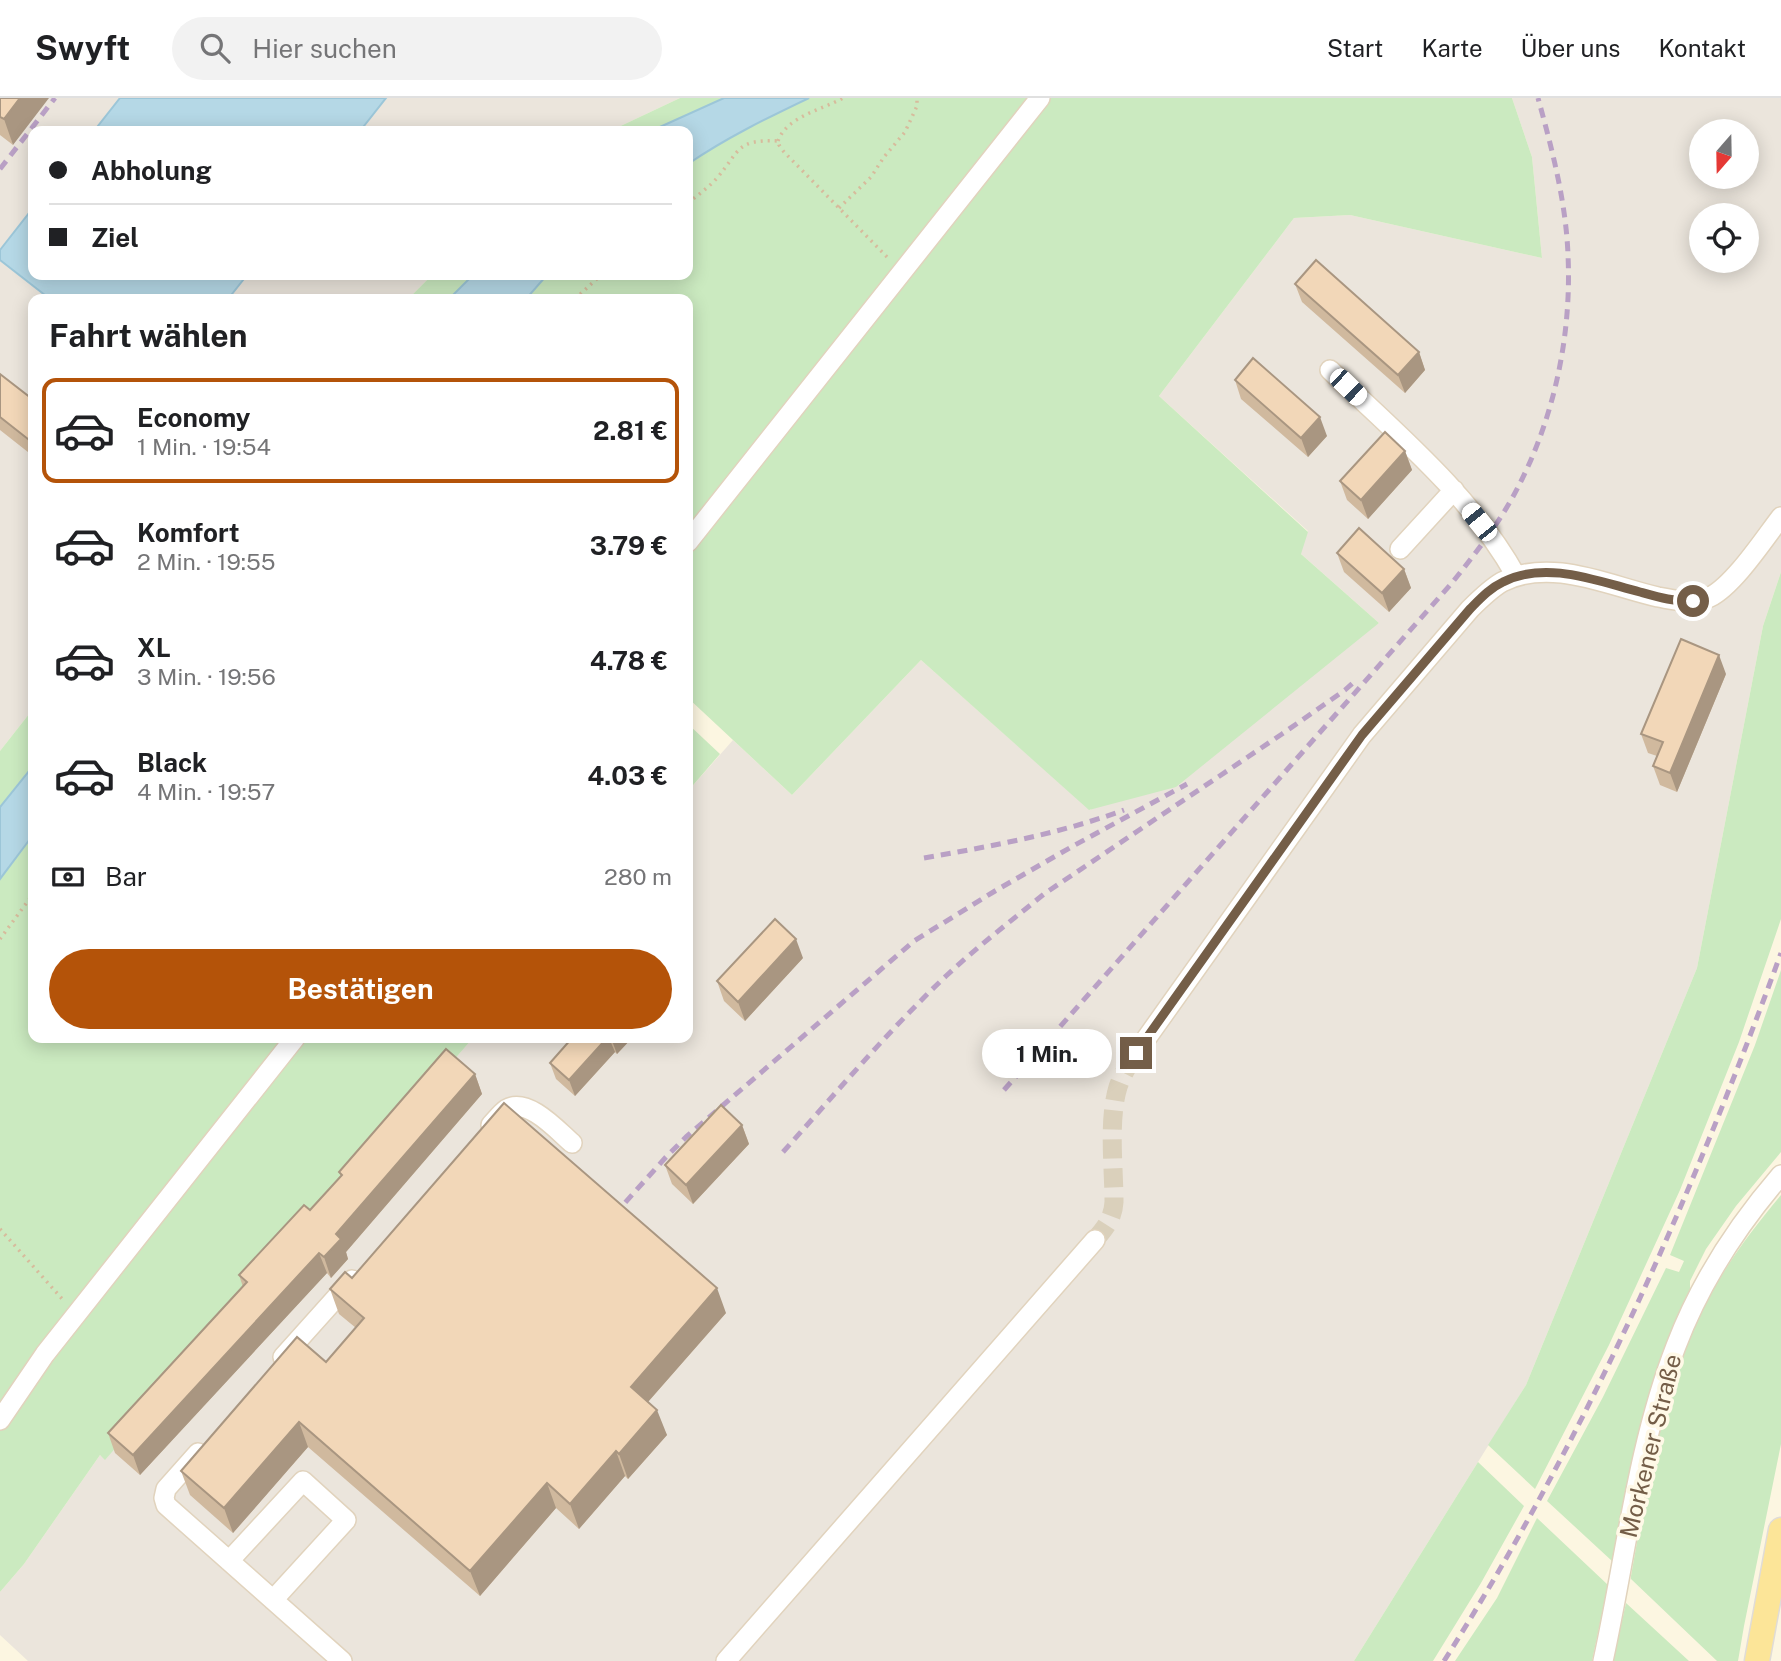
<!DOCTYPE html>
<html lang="de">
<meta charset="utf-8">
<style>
:root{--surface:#fff;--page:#f2f2f2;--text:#202124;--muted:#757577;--line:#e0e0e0;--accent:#b45309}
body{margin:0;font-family:"Public Sans",sans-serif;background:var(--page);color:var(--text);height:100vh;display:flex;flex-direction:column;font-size:26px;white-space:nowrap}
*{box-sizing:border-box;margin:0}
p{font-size:23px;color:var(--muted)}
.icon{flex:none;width:38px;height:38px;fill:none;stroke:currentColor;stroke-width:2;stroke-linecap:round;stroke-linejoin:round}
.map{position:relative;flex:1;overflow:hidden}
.sheet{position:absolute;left:28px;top:196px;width:665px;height:749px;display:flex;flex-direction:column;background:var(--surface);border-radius:14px;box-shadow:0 4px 18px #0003}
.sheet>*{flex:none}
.top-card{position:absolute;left:28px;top:28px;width:665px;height:154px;border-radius:14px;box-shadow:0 4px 18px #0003;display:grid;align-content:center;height:154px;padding:0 21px;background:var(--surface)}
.needle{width:46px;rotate:200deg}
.controls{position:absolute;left:1689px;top:21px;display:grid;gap:14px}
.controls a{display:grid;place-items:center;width:70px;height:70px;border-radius:50%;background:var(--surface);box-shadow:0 4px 18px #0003;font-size:35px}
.end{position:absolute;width:32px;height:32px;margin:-16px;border:9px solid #745e48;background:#fff;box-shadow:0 0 0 4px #fff}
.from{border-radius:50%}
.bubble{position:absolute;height:49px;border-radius:24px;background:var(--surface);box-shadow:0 4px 18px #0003;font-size:23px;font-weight:700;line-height:49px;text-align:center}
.car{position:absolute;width:21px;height:42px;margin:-21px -10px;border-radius:9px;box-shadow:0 0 5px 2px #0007;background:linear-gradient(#fff 24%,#345 0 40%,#fff 0 76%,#345 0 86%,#fff 0)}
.top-card b{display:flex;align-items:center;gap:24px;height:66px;font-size:26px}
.top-card b+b{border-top:2px solid var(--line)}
.top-card i{width:18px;height:18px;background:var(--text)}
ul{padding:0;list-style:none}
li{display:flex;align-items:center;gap:21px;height:105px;margin:0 14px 10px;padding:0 7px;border:4px solid transparent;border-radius:14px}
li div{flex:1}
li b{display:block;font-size:26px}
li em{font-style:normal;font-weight:700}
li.on{border-color:var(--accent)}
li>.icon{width:63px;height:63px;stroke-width:1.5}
h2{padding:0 21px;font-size:32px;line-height:84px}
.pay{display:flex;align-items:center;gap:18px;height:77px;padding:0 21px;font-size:26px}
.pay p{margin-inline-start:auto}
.action{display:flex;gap:14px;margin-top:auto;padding:14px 21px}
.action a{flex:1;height:80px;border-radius:42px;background:var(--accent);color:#fff;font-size:28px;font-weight:700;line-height:80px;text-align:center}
header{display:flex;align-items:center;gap:42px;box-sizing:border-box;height:98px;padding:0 35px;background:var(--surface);border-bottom:2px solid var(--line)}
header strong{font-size:33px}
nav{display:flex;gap:38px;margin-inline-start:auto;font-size:24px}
.search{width:490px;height:63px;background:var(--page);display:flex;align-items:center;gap:18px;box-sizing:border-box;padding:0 24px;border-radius:38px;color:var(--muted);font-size:26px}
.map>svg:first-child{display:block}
</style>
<header>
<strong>Swyft</strong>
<div class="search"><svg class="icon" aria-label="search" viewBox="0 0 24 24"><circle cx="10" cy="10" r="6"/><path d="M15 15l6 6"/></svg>Hier suchen</div>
<nav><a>Start</a><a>Karte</a><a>Über uns</a><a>Kontakt</a></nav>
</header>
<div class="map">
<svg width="1781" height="1563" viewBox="0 0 1781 1563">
<rect width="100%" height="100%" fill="#fcf6e1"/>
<!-- industrial -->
<path fill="#ebe5dc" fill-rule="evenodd" d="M0,0H680L610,33H33V177H432L408,201H33V611L0,653Z
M1512,0H1781V474L1763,528L1697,870L1526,1287L1354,1563H28L0,1537V1494L24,1466L100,1357L105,1361L473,940H688V693L733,642L792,697L921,562L1090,712L1379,525L1300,455L1308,433L1159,298L1294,120L1350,117L1542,160L1532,59ZM1701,33H1746V79H1701ZM1701,117H1746V163H1701Z"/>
<!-- green -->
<path fill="#cbeac0" d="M680,0H724L651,33H610Z
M809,0H1032L688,434V201H526L547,177H688V66C726,40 767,20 809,0Z
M1048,0H1512L1532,59L1542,160L1350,117L1294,120L1159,298L1308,434L1301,456L1379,525L1176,689L1089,712L921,562L792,697L688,600V456Z
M432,177H473L449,201H408Z
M1781,474V821L1739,944L1680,1092L1609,1247L1535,1391L1488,1347L1526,1287L1697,870L1763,528Z
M33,611V668L0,709V653Z
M688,626L720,656L688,693Z
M33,737V940H288L0,1311V781Z
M1781,872V1054L1736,1108L1706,1151L1690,1183V1193C1680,1214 1670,1235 1662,1257C1638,1324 1626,1394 1612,1463L1547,1403L1603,1299L1666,1170L1679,1174L1684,1163L1670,1157L1755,947Z
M302,940H473L105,1362L100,1357L24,1466L0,1494V1333L47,1263Z
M1781,1097V1346L1744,1528L1738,1563H1717L1631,1481V1478C1648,1382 1664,1284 1710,1197C1730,1161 1755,1128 1781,1097Z
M1478,1364L1524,1408L1481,1485L1433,1563H1354Z
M1537,1420L1608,1487L1592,1563H1455L1497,1500Z
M1626,1505L1689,1563H1613Z"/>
<!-- water -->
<path fill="#b5d8e6" stroke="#9cc6d8" stroke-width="2" d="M120,0H386L360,33H94Z
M724,0H809C767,20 726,40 688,66V33H651Z
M33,110V177H247L228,201H50L0,162V152Z
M473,177H547L526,201H449Z
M33,668V737L0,781V709Z"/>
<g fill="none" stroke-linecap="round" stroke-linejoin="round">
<!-- minor-tunnel -->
<path stroke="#dad0bb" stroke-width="19" stroke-dasharray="19 10" stroke-linecap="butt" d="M1095,1142C1105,1130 1113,1121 1114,1104C1114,1070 1108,1022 1118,989C1122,977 1129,966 1136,955"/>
<defs>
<path id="minor" d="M1330,272C1397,336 1471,397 1516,478
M688,444L1040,0
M1400,451L1454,392
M1136,955L1362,637L1470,511C1480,501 1490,491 1502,484C1551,459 1609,488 1658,499C1676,502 1694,507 1710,499C1734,487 1764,441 1781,419
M491,1027C496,1022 501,1015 507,1011C528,999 558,1033 572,1045
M283,1259L352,1182
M0,1322L45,1256L295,940
M198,1355L166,1391L164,1400L166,1407L342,1563
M229,1463L303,1383L346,1422L273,1502
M726,1563L1095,1142
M1603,1563C1626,1458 1637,1349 1676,1248C1700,1185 1737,1128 1781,1077"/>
<path id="major" d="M1757,1563L1781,1432"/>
</defs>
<!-- minor casing -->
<use href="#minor" stroke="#e1d3bd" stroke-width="22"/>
<!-- major casing -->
<use href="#major" stroke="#e0dcd7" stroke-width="27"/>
<!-- path -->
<path stroke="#d7bb9c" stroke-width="3.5" stroke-dasharray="2 5" stroke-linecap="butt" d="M778,43C787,18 822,12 843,0
M688,105C698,97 709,89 717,80C740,53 736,41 778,43L779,47L784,54L888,160
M839,110L871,79L884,59L905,34L917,8V0
M575,201L601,177
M0,841L33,796
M0,1131L64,1203"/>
<!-- minor -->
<use href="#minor" stroke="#fff" stroke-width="19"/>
<!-- major -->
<use href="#major" stroke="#fce598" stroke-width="24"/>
<!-- rail -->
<path stroke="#b9a0c5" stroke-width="5" stroke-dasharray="10 7" stroke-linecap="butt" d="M0,71L55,0
M924,760C992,748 1059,736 1124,712
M1004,992L1451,486C1472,460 1493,433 1510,404C1552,330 1572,242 1568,157C1566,104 1552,51 1538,0
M783,1054C836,995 888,933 946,878C977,849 1011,823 1044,796L1282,636L1345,592L1355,583
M614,1117L666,1059L686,1039L914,843L995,793L1073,748L1187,686
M1444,1563C1585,1341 1691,1101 1781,855"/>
</g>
<!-- wall -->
<path fill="#d0b99e" d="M0,0L13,47L0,37Z
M1295,186L1419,254L1425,272L1405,295L1302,204Z
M0,276L31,300L33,297V358L0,332Z
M1235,282L1327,338L1308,359L1241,301Z
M1405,353L1412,372L1368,421L1347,402L1340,383Z
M1337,455L1404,471L1411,490L1389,514L1344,474Z
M1726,576L1677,694L1660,687L1653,668L1657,658L1648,655L1641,636Z
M803,860L745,923L724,903L717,883Z
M572,940H632L617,956L615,954L575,998L556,981L550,965Z
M475,976L482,996L346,1154L348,1161L331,1180L327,1175L140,1377L115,1355L108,1335L243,1189L239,1177L310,1112L341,1079L339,1074Z
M742,1027L749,1046L693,1106L672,1086L665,1067Z
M352,1180L726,1215L648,1304L667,1337L628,1381L625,1378L579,1431L556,1410L480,1498L308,1349L233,1435L190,1397L181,1373L326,1264L356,1230L339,1216L330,1191Z"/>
<!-- shaded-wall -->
<path fill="#a99681" d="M20,0H49L13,47L4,21Z
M1419,254L1425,272L1405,295L1398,277Z
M1320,319L1327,338L1308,359L1301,340Z
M1405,353L1412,372L1368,421L1361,402Z
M1404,471L1411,490L1389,514L1382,495Z
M1719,557L1726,576L1677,694L1670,675Z
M796,841L803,860L745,923L738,904Z
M607,940H609L615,954L575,998L569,982Z
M611,940H632L617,956Z
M475,976L482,996L346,1154L348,1161L331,1180L324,1159L336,1136Z
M742,1027L749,1046L693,1106L686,1087Z
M319,1155L327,1175L140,1377L133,1357Z
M717,1190L726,1215L640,1313L631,1289Z
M657,1312L667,1337L628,1381L619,1356Z
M299,1324L308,1349L233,1435L224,1410Z
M616,1353L625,1378L579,1431L570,1406Z
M547,1385L556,1410L480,1498L470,1473Z"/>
<!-- building -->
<path fill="#f2d7b8" stroke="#a99681" stroke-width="2" d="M0,0H20L4,21L0,19Z
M1316,162L1419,254L1398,277L1295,186Z
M1253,260L1320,319L1301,340L1235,282Z
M0,276L31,300L33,297V345L0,319Z
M1385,334L1405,353L1361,402L1340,383Z
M1359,430L1404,471L1382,495L1337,455Z
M1681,541L1719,557L1670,675L1653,668L1663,644L1641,636Z
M775,821L796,841L738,904L717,883Z
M572,940H607L569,982L550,965Z
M446,951L475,976L336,1136L341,1141L324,1159L319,1155L133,1357L108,1335L247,1184L239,1177L304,1107L310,1112L342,1077L339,1074Z
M504,1005L717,1190L631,1289L657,1312L619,1356L616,1353L570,1406L547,1385L470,1473L299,1324L224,1410L181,1373L297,1239L326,1264L364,1220L330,1191L345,1174L352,1180Z
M721,1007L742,1027L686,1087L665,1067Z"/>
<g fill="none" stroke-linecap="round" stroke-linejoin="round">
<!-- route -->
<path stroke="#745e48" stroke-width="9" d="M1136,955L1362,637L1470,511C1480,501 1490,490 1503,484C1546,462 1597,483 1640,494C1658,499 1675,504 1693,503"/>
</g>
<g text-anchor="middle" stroke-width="7" stroke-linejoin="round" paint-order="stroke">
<!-- street labels -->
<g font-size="24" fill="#745e48" stroke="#fff9e7">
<text transform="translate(1651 1348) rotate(-76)" y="8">Morkener Straße</text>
</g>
</g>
</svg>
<div class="controls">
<a><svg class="needle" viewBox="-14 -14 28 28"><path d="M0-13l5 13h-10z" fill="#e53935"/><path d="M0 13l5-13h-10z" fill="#757577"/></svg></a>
<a><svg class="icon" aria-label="locate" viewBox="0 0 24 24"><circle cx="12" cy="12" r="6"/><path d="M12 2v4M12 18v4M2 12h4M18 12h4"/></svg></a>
</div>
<i class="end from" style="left:1693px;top:503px"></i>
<i class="end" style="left:1136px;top:955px"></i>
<div class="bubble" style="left:982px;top:931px;width:130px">1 Min.</div>
<i class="car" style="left:1348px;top:289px;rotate:134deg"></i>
<i class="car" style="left:1479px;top:424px;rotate:321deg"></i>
<div class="top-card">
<b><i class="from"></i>Abholung</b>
<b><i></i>Ziel</b>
</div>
<section class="sheet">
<h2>Fahrt wählen</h2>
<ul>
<li class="on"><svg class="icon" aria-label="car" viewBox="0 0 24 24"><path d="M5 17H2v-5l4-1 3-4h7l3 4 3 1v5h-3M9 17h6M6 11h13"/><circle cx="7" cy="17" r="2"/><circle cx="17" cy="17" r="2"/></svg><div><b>Economy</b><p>1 Min. · 19:54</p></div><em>2.81 €</em></li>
<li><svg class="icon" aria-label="car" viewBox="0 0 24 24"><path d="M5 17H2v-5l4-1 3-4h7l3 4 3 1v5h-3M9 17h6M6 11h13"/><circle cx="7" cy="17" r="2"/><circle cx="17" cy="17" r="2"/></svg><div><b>Komfort</b><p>2 Min. · 19:55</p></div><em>3.79 €</em></li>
<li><svg class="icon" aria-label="car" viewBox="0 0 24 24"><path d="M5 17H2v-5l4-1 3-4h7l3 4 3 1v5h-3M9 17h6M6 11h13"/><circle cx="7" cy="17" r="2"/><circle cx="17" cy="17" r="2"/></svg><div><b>XL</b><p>3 Min. · 19:56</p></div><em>4.78 €</em></li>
<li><svg class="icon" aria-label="car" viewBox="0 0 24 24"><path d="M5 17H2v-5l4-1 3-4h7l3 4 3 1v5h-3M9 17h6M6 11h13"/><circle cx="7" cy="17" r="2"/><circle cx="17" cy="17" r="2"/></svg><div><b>Black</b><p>4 Min. · 19:57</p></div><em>4.03 €</em></li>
</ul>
<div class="pay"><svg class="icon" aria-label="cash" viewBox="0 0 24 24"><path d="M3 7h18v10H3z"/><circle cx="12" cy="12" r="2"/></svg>Bar<p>280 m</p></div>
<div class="action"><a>Bestätigen</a></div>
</section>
</div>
